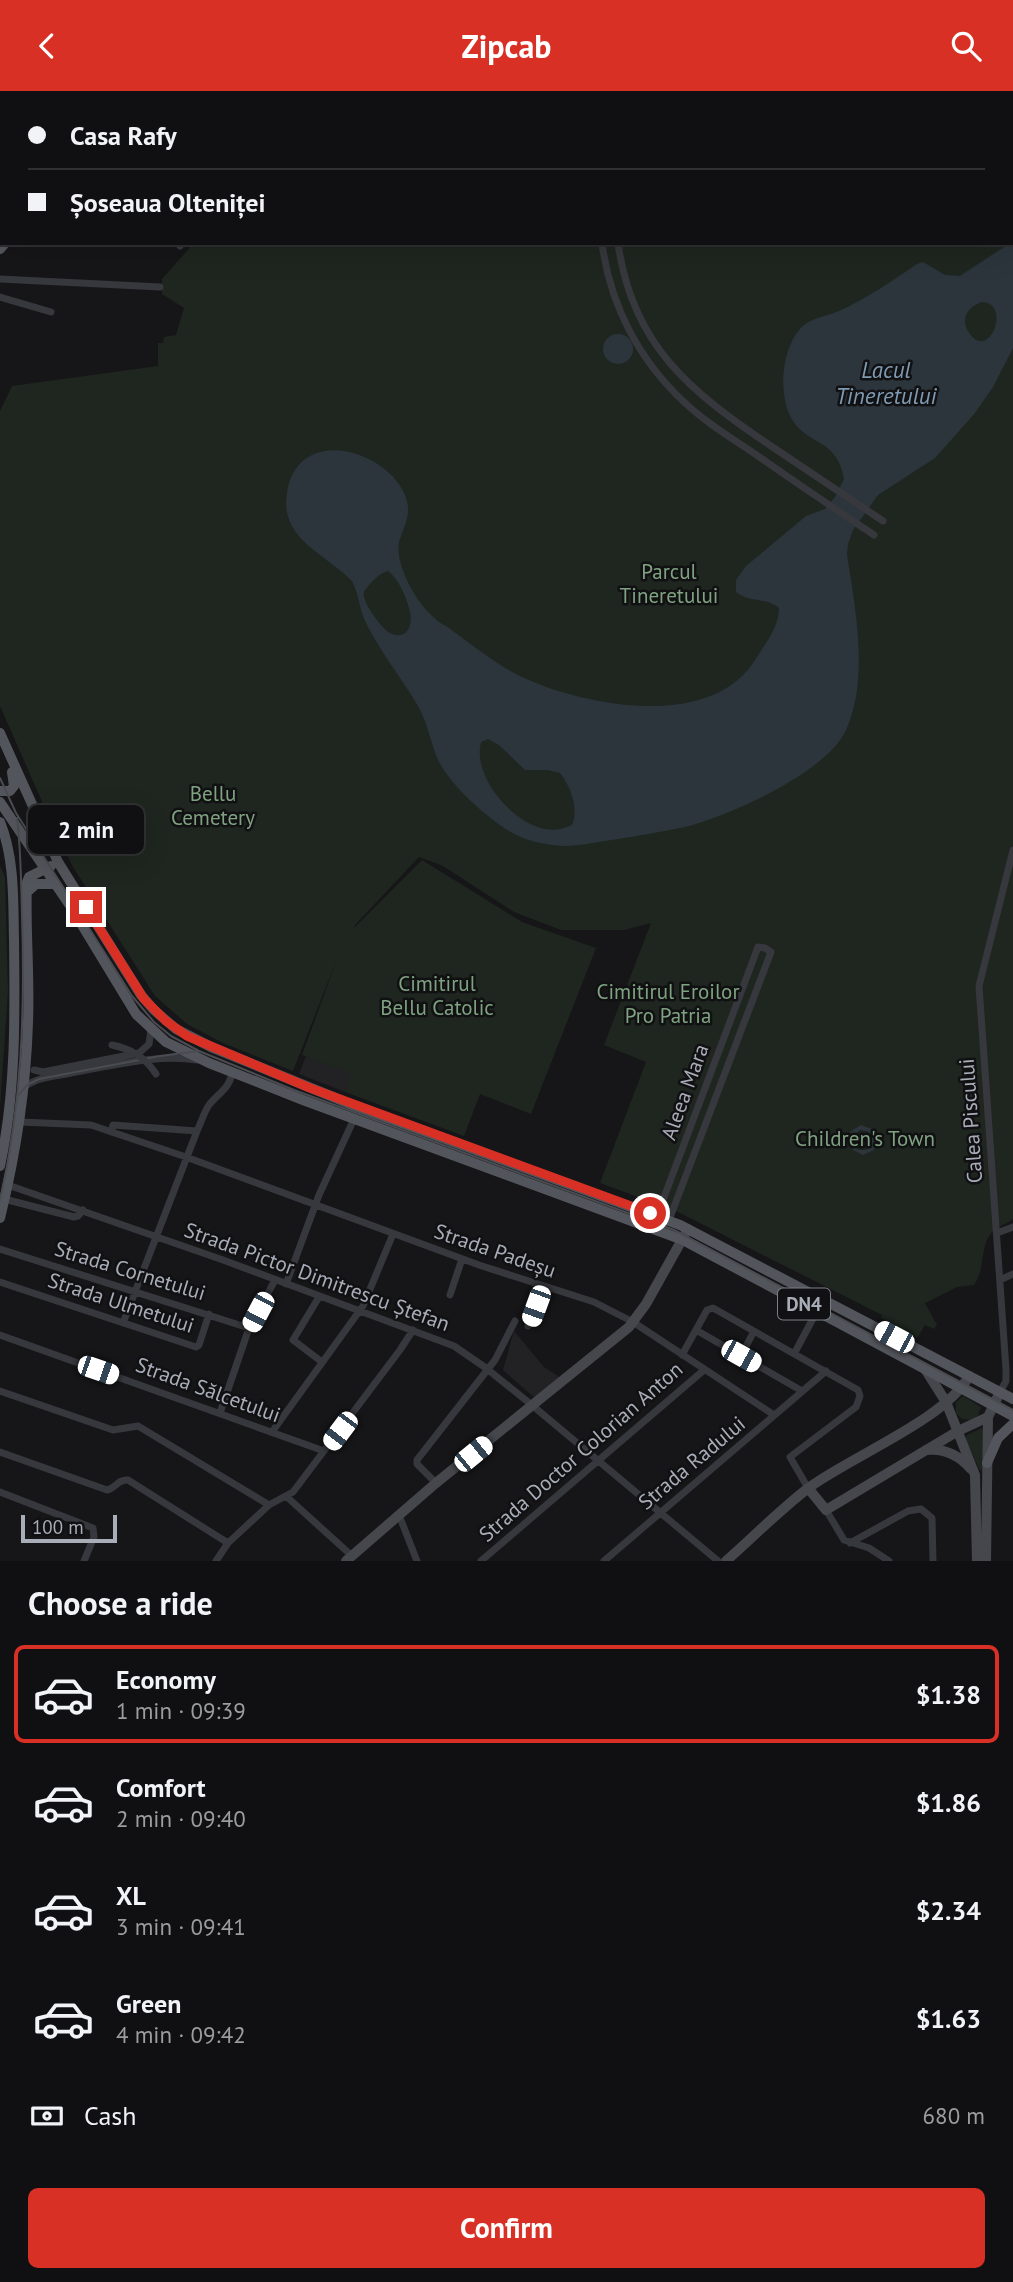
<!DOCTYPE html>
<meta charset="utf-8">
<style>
:root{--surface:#101012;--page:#19191b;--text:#f1f3f6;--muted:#9c9d9f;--line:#303032;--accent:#d93025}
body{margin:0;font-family:"PT Sans",sans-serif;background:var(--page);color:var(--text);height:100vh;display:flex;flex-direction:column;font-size:26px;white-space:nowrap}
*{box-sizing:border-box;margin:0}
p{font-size:23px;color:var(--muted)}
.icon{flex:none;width:38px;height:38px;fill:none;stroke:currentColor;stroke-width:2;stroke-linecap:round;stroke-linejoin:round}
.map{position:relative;height:1470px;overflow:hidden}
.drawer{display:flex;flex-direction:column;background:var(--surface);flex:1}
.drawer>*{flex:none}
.banner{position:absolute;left:0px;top:0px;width:1013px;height:154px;box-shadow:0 7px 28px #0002,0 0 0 2px var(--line);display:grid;align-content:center;height:154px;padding:0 28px;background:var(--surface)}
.scale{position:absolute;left:21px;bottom:18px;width:96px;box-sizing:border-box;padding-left:7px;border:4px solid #a8adb8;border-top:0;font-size:19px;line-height:24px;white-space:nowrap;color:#a8adb8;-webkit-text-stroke:5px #111113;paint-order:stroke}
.end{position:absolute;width:32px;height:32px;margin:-16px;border:9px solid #d93025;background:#fff;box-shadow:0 0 0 4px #fff}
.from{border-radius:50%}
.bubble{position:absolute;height:49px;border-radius:10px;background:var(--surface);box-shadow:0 7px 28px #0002,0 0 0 2px var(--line);font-size:23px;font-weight:800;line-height:49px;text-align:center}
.car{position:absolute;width:21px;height:42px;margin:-21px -10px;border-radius:9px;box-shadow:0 0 5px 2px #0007;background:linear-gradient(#fff 24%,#345 0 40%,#fff 0 76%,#345 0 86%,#fff 0)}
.banner b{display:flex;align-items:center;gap:24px;height:66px;font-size:26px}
.banner b+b{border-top:2px solid var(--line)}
.banner i{width:18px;height:18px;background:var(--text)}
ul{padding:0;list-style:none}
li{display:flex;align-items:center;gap:21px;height:98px;margin:0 14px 10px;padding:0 14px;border:4px solid transparent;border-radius:10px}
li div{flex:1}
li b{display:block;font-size:26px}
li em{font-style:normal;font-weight:800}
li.selected{border-color:var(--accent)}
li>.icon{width:63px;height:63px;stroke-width:1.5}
h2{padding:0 28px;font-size:32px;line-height:84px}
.pay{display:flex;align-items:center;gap:18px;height:77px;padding:0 28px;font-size:26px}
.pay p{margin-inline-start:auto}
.cta{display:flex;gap:14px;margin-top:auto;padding:14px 28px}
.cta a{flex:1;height:80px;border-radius:10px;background:var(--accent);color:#fff;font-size:28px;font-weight:800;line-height:80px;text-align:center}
header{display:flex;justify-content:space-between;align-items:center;height:91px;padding:0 28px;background:var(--accent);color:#fff;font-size:32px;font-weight:800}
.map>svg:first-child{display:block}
</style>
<header><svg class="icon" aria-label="back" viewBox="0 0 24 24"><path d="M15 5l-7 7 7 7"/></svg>Zipcab<svg class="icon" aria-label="search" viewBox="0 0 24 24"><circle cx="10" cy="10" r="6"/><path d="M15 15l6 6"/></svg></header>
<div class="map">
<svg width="1013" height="1470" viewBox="0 0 1013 1470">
<rect width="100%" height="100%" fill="#161618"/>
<!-- built -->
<path fill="#222225" d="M306,965L352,983L345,1001L299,983Z
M514,1240L544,1276L561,1287L536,1308L503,1279Z"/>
<!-- green -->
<path fill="#1e261f" d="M0,0H98L2,2V115Z
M345,0H1013V1128C1007,1133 998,1135 993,1140C979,1154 986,1178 974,1194L957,1196L925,1212L937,1234L934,1238L925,1234L917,1247L881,1227L882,1224L676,1120L600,1092L646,971L604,954L651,832L624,839H561L514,821L443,775L419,766L355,834L354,837L422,769L522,831L596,857L531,1023L480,1003L464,1045L345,1001L351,983L302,964L337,868L293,980L223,952L187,933L155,905L73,776L55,740L0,615V320L12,295L158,275V252H163L164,246L176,244L184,217L162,203V188L194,152H1012V2H343Z
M0,775L5,786L8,901L0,1017Z
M963,1305L981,1316L978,1325L972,1329L962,1328L956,1322V1311Z
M984,1336L983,1378L980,1380L965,1347L967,1344Z"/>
<!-- water -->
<path fill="#2c353c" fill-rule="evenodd" d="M1013,153V257L993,296L975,322L935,367L878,404L853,439L848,453L847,463C855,517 870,590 845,641C825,682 729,725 685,736C661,741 636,745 612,749C597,751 579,755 565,755C546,754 525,750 509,740C485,725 446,691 436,664C430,648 427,631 418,615C401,586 380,561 365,530C359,517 359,503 352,490C326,463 279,448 287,402C289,386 297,371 312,364C345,348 398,375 407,410C411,426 403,437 399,451C394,477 423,525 446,535C470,552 495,573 522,586C584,615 711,640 755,569C765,553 779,537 779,517C767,506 749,512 736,501V489L746,475L806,425L825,418L835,406L844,388C837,347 809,355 793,330C777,305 781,254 804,234C815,226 827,225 839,220C866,208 892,190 917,173L923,171L945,184L960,185L1007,154ZM982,211C1013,212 988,274 968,240C960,227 969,215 982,211ZM388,480C399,489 405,503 409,517C414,531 409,551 390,542C382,538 361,510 364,501C365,499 369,494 370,493C376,487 380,482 388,480ZM488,648L499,654L525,679H548L560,682C571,696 579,718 572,734C563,738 555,740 545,738C512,732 472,685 481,651Z
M603 258a15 15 0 1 1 30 0a15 15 0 1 1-30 0Z
M861,1034L872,1038L877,1048L874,1059L863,1064L853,1059L848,1049L851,1040ZM860,1039L867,1040L872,1045V1054L866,1059H858L853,1053L854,1044Z"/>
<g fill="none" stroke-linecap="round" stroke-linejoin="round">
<!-- street -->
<path stroke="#37383d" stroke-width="7" d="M106,0V2
M213,0L215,2
M278,0L280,2
M592,0V2
M608,0V2
M177,152L180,155
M602,152C610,214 639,269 684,311C706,332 733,348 758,365C796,392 835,418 874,444
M618,152C632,255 691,301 771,355C808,380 846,405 883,430
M0,188L160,196
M0,206L51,221
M34,979L43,981L139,962L149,953L151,939
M24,996C39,985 59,985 76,981C116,974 157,963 197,969
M20,1031L91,1034L186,1066L479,1174L594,1211L633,1231L774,1324
M111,1041L113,1034L197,1040
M8,1094L223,1169L454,1255L486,1277L533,1315L718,1470
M4,1108L74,1126L78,1125L83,1119
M657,1125L758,856L765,857L771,861L669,1129
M997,1142L1013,1136
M0,1158L249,1237
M1000,1189L1013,1183
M0,1191L196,1256L199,1254L209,1223
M286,1193L319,1104L354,1028
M450,1204L462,1168
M319,1206L293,1249L322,1271
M123,1232L197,1040C201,1032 204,1021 209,1014C218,1002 230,998 232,981
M528,1235L543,1195
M696,1239L802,1300
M0,1244L324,1360
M794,1263L817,1220
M682,1264L707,1219L713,1217L858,1299L860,1305L856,1316L790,1366L808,1397
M741,1265L754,1240
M0,1300L113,1339L138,1335L269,1414
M1000,1301L1006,1290V1278L979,895L1013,759
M220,1322L249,1237L275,1189
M272,1341L363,1215L393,1143
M0,1361L107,1399C116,1397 118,1388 128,1389L228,1452
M436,1392L417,1373V1369L495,1269L515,1230
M0,1401L93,1437L94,1446L84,1470
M287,1406L352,1465
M826,1419L844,1449L869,1457L889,1470
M399,1424L417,1470
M850,1452L908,1420L921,1418L932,1427L933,1470
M216,1470L228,1452L269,1414L293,1401L400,1259L413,1239
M481,1470L704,1279
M604,1470L826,1280"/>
<!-- secondary -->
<path stroke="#45474d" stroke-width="10" d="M925,1278L946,1311L975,1384L977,1470
M926,1359C944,1357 959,1364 971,1378
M808,1397L826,1419L958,1340L988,1326
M346,1470L436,1392L629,1236L646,1213L688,1138
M726,1470C753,1446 779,1420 807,1398C849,1366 945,1329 969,1285
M986,1470L988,1326L1000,1301"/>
<!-- primary -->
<path stroke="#53555c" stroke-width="10" d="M131,2L133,0
M150,2L152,0
M0,138L2,136
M0,158L5,152
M0,642L58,771L141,904L154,919L176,938L211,956L355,1015L680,1134L1013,1308
M0,700H10L14,695L12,681
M0,711L71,816L136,923L166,951L209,972L303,1009L683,1149L1013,1325
M0,731C15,768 13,810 14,849C15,925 16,1001 0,1075
M27,801L36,793H55
M0,1127C16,1062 26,998 28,931C30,884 25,837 27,791L29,786L51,775
M987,1372L998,1347L1013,1333"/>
<!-- tram -->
<path stroke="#4a4c52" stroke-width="2" d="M0,687L16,722L132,905L154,931L171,945L199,960L294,999L674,1139L1013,1319
M17,1006L27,994L39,988L160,965L199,960
M0,1109C22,1014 25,920 22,823C21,791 21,759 17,727"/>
<!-- street-bridge -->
<path stroke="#37383d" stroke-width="7" d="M112,954C131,958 145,966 156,983"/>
</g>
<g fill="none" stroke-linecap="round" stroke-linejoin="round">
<!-- route -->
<path stroke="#d93025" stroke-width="9" d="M86,816L144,908L166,930L187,945L310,997L650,1122"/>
</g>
<g text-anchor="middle" stroke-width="5" stroke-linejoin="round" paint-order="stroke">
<!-- shield labels -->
<rect fill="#111113" stroke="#7b7e86" stroke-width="2" x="778" y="1197.5" width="52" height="31" rx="5"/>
<g font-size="19" font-weight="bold" fill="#a8adb8">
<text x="804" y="1220">DN4</text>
</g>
<!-- park labels -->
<g font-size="21" fill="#7fa381" stroke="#111113">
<text x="669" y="488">Parcul<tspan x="669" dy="24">Tineretului</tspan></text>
<text x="213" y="710">Bellu<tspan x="213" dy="24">Cemetery</tspan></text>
<text x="437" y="900">Cimitirul<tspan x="437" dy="24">Bellu Catolic</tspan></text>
<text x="668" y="908">Cimitirul Eroilor<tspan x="668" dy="24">Pro Patria</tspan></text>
<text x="865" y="1055">Children's Town</text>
</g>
<!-- street labels -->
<g font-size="21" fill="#a8adb8" stroke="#111113">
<text transform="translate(685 1001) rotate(-70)" y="7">Aleea Mara</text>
<text transform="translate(971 1030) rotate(-94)" y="7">Calea Piscului</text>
<text transform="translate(495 1160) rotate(19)" y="7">Strada Padeșu</text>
<text transform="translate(130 1180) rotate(17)" y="7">Strada Cornetului</text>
<text transform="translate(317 1186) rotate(20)" y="7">Strada Pictor Dimitrescu Ștefan</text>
<text transform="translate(121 1212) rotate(18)" y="7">Strada Ulmetului</text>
<text transform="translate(208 1299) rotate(20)" y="7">Strada Sălcetului</text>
<text transform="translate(581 1361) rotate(-41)" y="7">Strada Doctor Colorian Anton</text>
<text transform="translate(692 1372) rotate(-40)" y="7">Strada Radului</text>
</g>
<!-- water labels -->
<g font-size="23" font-style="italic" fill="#7f9bb3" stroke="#111113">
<text x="886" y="287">Lacul<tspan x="886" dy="26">Tineretului</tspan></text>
</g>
</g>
</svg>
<div class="scale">100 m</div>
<i class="end from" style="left:650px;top:1122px"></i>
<i class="end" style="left:86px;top:816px"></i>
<div class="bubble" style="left:28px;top:714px;width:116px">2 min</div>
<i class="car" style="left:536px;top:1215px;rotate:200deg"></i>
<i class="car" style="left:258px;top:1221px;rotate:208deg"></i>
<i class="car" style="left:894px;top:1246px;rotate:298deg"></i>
<i class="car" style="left:741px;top:1265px;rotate:119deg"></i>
<i class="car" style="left:98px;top:1279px;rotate:109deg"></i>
<i class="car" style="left:340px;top:1340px;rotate:217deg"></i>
<i class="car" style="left:473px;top:1363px;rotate:51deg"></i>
<div class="banner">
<b><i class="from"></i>Casa Rafy</b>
<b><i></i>Șoseaua Olteniței</b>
</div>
</div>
<section class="drawer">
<h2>Choose a ride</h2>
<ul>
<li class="selected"><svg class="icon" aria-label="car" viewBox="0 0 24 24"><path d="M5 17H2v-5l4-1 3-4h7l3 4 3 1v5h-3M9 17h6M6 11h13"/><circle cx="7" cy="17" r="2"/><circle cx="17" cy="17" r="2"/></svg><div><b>Economy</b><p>1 min · 09:39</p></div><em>$1.38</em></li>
<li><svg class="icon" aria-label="car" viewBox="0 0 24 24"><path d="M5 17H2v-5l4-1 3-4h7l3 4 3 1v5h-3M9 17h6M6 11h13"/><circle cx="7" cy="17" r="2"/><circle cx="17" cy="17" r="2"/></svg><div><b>Comfort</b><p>2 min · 09:40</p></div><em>$1.86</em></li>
<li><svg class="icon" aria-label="car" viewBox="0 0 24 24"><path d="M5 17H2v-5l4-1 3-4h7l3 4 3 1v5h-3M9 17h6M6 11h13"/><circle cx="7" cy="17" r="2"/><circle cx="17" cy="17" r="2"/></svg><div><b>XL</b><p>3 min · 09:41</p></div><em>$2.34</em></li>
<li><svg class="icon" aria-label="car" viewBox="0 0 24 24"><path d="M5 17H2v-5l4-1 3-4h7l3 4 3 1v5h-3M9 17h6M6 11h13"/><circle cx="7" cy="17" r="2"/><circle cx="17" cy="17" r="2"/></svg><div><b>Green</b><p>4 min · 09:42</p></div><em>$1.63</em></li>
</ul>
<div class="pay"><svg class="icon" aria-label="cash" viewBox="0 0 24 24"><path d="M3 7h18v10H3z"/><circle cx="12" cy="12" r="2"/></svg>Cash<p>680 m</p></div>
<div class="cta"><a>Confirm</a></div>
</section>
